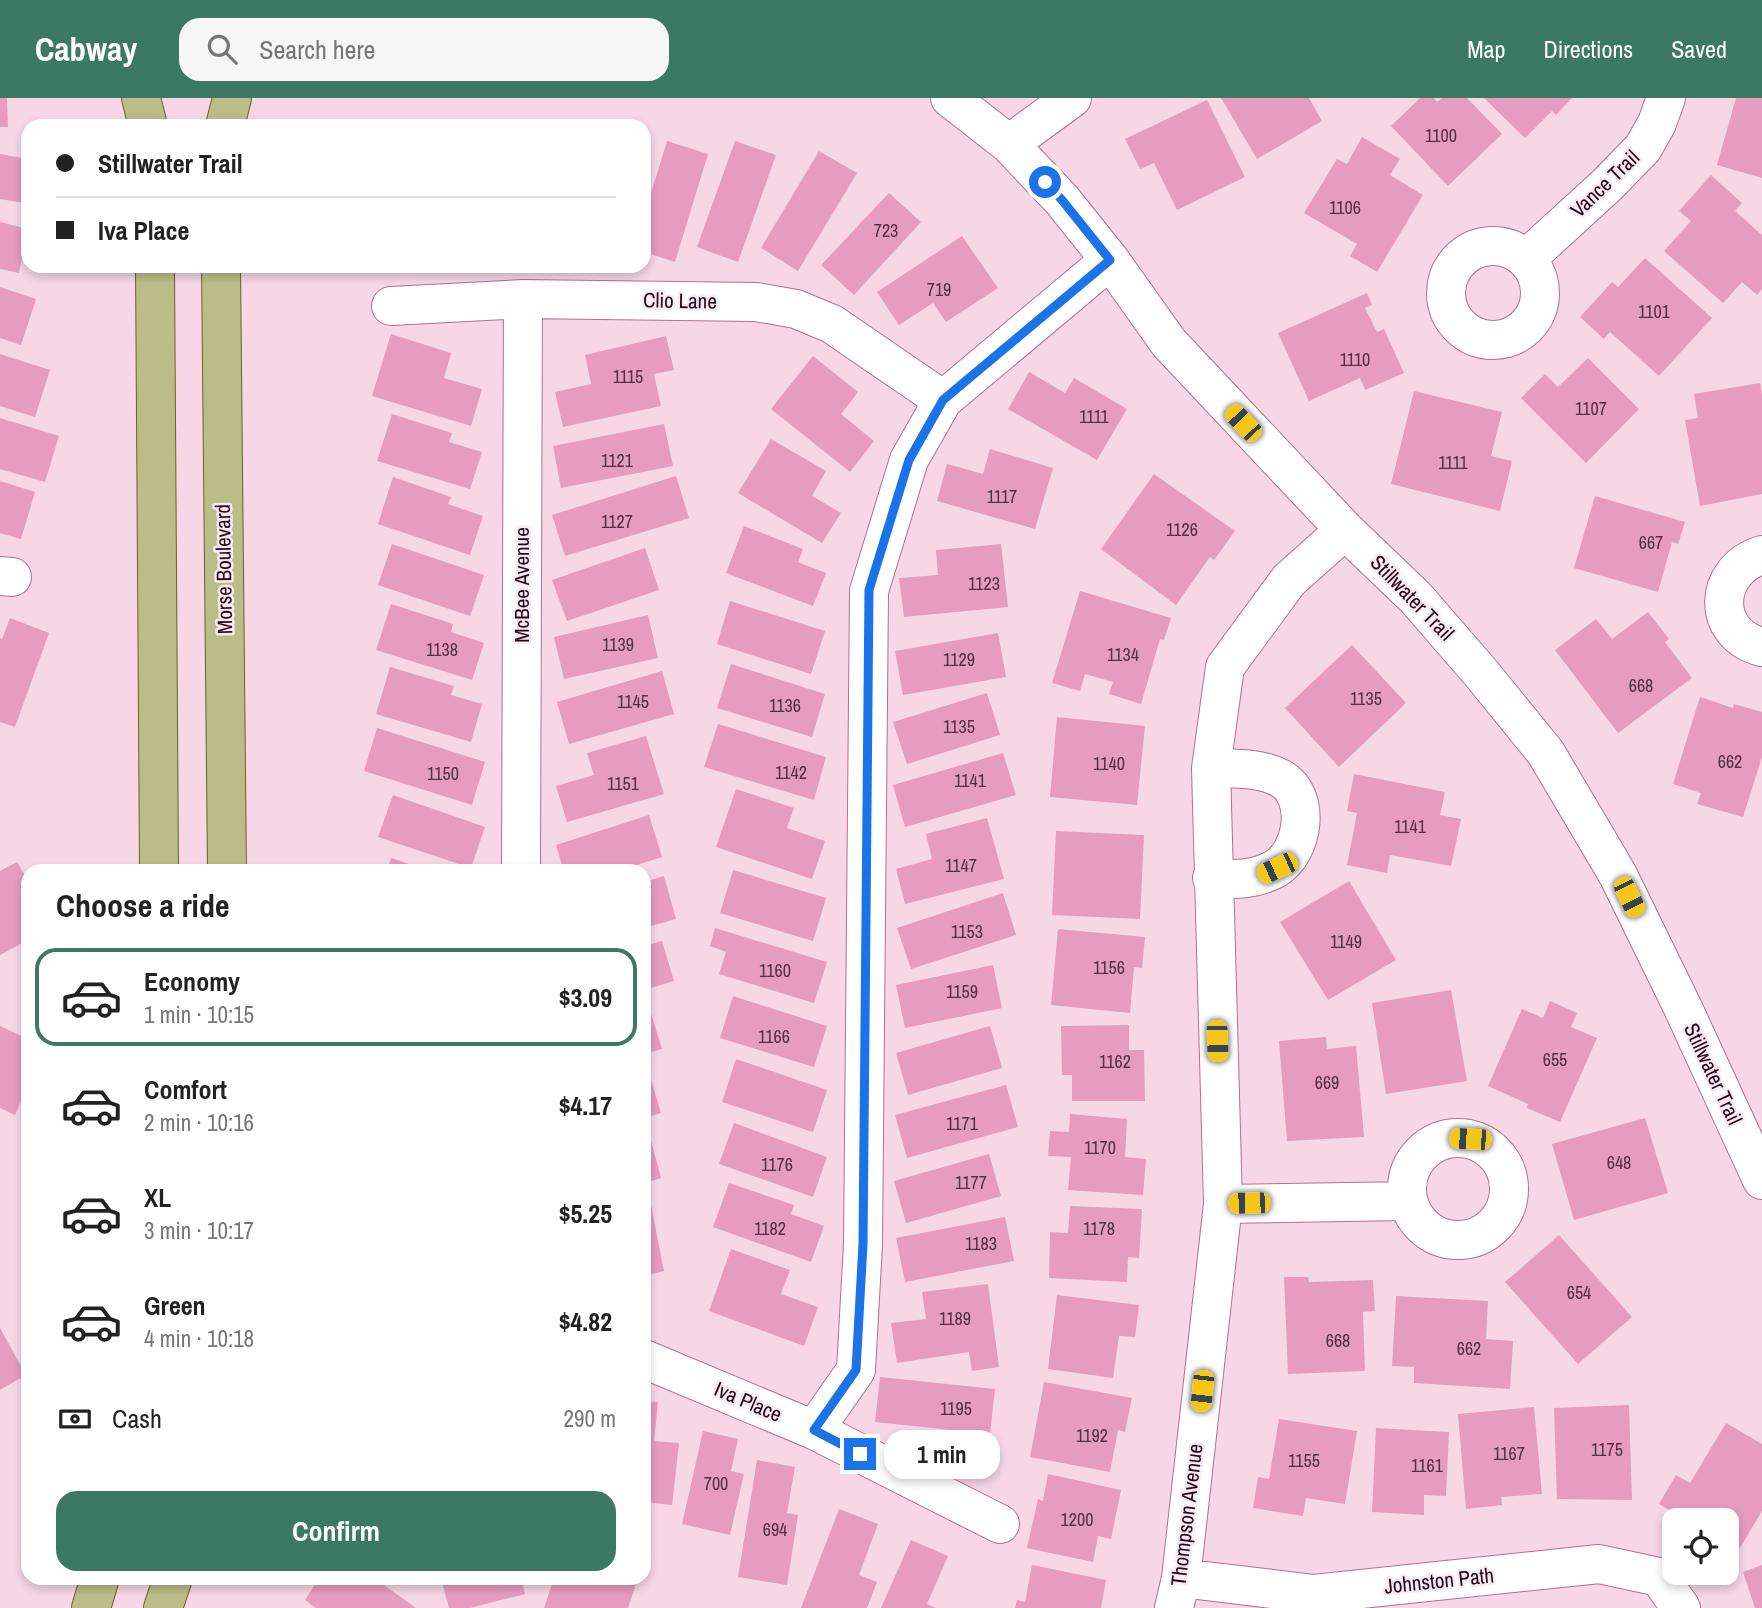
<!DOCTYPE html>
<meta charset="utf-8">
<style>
:root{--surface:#fff;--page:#f6f6f6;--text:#222;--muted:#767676;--line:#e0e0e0;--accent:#3c7964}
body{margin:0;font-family:"Archivo Narrow",sans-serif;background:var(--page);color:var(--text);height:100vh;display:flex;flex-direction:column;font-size:26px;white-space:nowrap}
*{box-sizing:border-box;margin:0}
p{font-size:23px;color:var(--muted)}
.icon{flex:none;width:38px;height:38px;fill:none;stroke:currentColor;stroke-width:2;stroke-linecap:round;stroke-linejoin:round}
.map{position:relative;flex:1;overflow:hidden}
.side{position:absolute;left:21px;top:766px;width:630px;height:721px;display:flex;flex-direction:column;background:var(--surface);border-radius:21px;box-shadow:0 4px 10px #0003}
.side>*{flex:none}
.banner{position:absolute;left:21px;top:21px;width:630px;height:154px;border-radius:21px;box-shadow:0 4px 10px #0003;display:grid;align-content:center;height:154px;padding:0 35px;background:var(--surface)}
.tools{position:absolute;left:1662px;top:1410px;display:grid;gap:14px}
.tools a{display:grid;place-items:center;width:77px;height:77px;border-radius:14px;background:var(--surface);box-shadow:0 4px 10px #0003;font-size:35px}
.end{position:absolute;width:32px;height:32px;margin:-16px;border:9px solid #1a73e8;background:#fff;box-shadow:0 0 0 4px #fff}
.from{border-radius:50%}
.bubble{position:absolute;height:49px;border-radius:21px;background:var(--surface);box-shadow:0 4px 10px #0003;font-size:23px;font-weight:700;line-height:49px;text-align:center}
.car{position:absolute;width:21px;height:42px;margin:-21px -10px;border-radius:9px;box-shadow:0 0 5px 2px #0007;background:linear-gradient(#f5c518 24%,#345 0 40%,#f5c518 0 76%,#345 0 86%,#f5c518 0)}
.banner b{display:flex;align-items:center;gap:24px;height:66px;font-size:26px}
.banner b+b{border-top:2px solid var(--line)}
.banner i{width:18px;height:18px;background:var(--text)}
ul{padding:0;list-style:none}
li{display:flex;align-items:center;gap:21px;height:98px;margin:0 14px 10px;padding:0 21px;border:4px solid transparent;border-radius:21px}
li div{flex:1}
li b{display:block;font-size:26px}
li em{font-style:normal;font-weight:700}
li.selected{border-color:var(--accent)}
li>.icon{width:63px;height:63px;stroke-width:1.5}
h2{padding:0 35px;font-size:32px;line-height:84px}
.pay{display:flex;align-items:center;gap:18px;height:77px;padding:0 35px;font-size:26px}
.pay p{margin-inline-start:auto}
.action{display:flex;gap:14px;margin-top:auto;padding:14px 35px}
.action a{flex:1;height:80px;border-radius:21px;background:var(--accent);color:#fff;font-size:28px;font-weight:700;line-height:80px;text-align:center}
header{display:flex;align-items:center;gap:42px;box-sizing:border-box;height:98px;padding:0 35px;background:var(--accent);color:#fff}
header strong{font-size:33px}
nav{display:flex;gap:38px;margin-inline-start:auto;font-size:24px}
.search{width:490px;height:63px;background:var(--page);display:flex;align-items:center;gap:18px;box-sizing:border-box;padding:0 24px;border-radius:21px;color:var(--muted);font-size:26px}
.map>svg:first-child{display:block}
</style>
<header>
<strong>Cabway</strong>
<div class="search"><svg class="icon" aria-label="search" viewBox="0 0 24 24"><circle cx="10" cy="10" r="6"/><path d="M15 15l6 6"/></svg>Search here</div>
<nav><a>Map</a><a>Directions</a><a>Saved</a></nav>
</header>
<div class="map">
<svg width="1762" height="1510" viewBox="0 0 1762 1510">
<rect width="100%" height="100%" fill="#f7d7e5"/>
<!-- building -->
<path fill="#e69cbf" d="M0,0H7L8,29H0Z
M1221,0H1309L1322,23L1257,61Z
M1420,0H1434L1437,4L1442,0H1467L1502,36L1448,88L1391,28Z
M1484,0H1572L1556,17L1552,13L1525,40Z
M1736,0H1762V80L1717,67Z
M1207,2L1245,79L1177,112L1154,65L1140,71L1125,41Z
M1362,39L1400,61L1390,77L1423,97L1377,174L1350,158L1357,146L1304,115L1337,61L1347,66Z
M667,43L708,56L675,164L644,154V118Z
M735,43L776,57L738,164L697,149Z
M819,53L857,75L798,173L761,150Z
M0,56L28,61L24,105L0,101Z
M1711,77L1742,105L1735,113L1762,137V191L1757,197L1742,184L1723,205L1664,153L1691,123L1679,113Z
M889,95L921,124L854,197L821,167Z
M0,124L28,131L19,175L0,171Z
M962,138L998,190L946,224L933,205L899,227L877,194Z
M1645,160L1712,220L1659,278L1610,234L1604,241L1580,219L1612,184L1618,189Z
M0,189L36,201L21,247L0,240Z
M1367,195L1372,207L1365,210L1377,234L1384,231L1404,275L1365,292L1360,280L1309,303L1278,235Z
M391,236L451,255L444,280L482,291L471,328L372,298Z
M666,238L674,272L654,276L661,308L563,329L555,294L591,286L585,257Z
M0,256L50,272L35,319L0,308Z
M813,258L858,294L841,316L874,343L850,374L771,311Z
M1588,260L1639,311L1586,365L1521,300L1545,276L1558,289Z
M1029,274L1065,295L1074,280L1127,311L1097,362L1008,311Z
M1760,285L1762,297V396L1700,408L1685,322L1698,320L1694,296Z
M1414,293L1502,314L1491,358L1512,363L1500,413L1391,386Z
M392,316L452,335L449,344L482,354L470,391L377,363Z
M0,320L59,338L45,384L0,371Z
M664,326L673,368L561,390L553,348Z
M771,341L826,373L812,398L841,415L822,445L738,395Z
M990,351L1053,370L1035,431L937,403L947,366L983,376Z
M1154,376L1235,433L1214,462L1210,459L1176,507L1101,451Z
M676,378L689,420L565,458L552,417Z
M393,379L451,399L448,406L483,418L470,457L378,426Z
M0,383L35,394L21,441L0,435Z
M1595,398L1685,424L1678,446L1672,444L1658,494L1574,470Z
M744,428L803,451L798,464L826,475L813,508L726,475Z
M392,446L484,477L470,518L378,487Z
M1001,446L1008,509L904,519L899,480L938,477L936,452Z
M645,450L659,492L567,523L552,482Z
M1080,493L1171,520L1164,542L1160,541L1141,606L1109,596L1113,584L1085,576L1080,593L1052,585Z
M730,503L825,533L811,576L717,546Z
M391,506L453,526L451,534L484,545L472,582L376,552Z
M1648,514L1669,541L1665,544L1692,580L1618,635L1555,552L1596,521L1612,541Z
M648,517L658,560L564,581L554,539Z
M10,520L49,535L15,629L0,624V540L2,541Z
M998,535L1006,579L903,597L895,553Z
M1352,547L1406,605L1339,669L1285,610Z
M731,566L825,596L812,639L717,610Z
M390,569L454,588L451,597L482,606L471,644L376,616Z
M662,573L674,616L569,646L557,604Z
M987,595L1000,637L907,666L893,624Z
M1700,599L1733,610L1734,606L1762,614V659L1743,719L1697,706L1701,695L1673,686Z
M1057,619L1145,628L1137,707L1050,699Z
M718,626L826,659L814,702L704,669Z
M377,630L485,664L472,707L364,673Z
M646,638L664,696L567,724L556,688L594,677L587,655Z
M1003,655L1016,697L905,729L893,687Z
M1354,676L1445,694L1440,717L1461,721L1451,768L1390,757L1387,775L1347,767L1357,715L1347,713Z
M736,691L794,710L787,730L825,743L812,781L716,749Z
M393,697L485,729L471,770L378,739Z
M649,717L662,759L615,774H564L556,747Z
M987,720L1004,781L905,806L896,771L932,761L926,736Z
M1056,733L1144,737L1140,821L1052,817Z
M391,760L430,773V774H387Z
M17,764L28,783V842L0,857V773Z
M733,772L826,800L813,843L720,815Z
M664,778L676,821L644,830V784Z
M1349,783L1396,862L1328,902L1280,824Z
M1003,795L1016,837L911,871L897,830Z
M715,830L827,864L814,905L719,876L726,854L710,848Z
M1058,831L1145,839L1142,870L1134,869L1130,915L1051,907Z
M662,843L674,883L644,892V848Z
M993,867L1002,910L905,930L896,887Z
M1451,892L1467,983L1386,996L1372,905Z
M733,898L827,928L814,969L720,940Z
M1550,903L1577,915L1571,929L1597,940L1560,1024L1527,1010L1528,1006L1488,988L1522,911L1543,920Z
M649,909L662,951L644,956V911Z
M1129,927V952H1144L1145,1003H1072V977H1062L1061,928Z
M0,928L28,941V987L15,1017L0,1010Z
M990,928L1002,970L908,997L896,955Z
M1326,939L1327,951L1356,948L1364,1039L1287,1043L1279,943Z
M736,961L827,992L813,1034L722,1004Z
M648,972L661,1015L644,1020V973Z
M1006,987L1018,1029L907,1060L895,1017Z
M1070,1016L1127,1021L1125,1059L1146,1061L1143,1097L1068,1092L1071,1059L1048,1058L1050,1033L1069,1034Z
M1645,1020L1668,1095L1574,1122L1552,1046Z
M734,1025L827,1059L813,1099L719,1066Z
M650,1039L661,1080L644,1085V1040Z
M989,1056L1001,1098L906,1125L894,1083Z
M729,1085L794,1107L791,1116L824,1128L811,1164L713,1129Z
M650,1102L664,1173L644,1178V1103Z
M1070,1108L1142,1111L1139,1160L1128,1159L1127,1184L1049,1180L1050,1134L1068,1135Z
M1005,1119L1014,1163L905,1184L896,1140Z
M1559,1137L1632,1219L1578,1266L1505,1184Z
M731,1151L790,1172L781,1196L818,1209L804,1248L709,1213Z
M1284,1179H1308L1309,1184L1373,1182L1375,1213L1363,1214L1365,1273L1288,1276Z
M988,1186L999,1269L972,1273L969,1254L897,1265L891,1225L926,1221L922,1194Z
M1057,1197L1139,1207L1135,1239L1119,1238L1113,1280L1048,1271Z
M1396,1198L1488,1203L1486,1241L1513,1243L1510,1291L1414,1285V1269L1392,1268Z
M0,1230L26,1277L0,1292Z
M880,1279L995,1291L990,1336L875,1324Z
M1044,1284L1132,1300L1125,1334L1118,1332L1110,1374L1030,1359Z
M644,1303L658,1304L654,1343L679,1345L672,1407L644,1404Z
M1629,1307L1632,1402L1557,1401L1554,1310Z
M1534,1309L1542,1396L1501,1399L1502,1407L1466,1411L1458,1316Z
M1279,1321L1357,1333L1345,1406L1306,1400L1303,1418L1253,1410L1258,1379L1269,1381Z
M1726,1325L1762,1346V1413L1734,1460L1727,1456V1423H1687L1659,1406L1676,1377L1690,1385Z
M1376,1330L1449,1334L1446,1398L1424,1397V1417L1372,1414Z
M703,1333L738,1341L731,1373L744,1376L730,1437L682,1426Z
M757,1362L795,1369L787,1415L798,1417L787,1487L738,1479Z
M1048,1376L1121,1392L1111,1441L1098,1438L1093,1464L1027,1450L1038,1401L1043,1403Z
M839,1411L878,1426L859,1477L877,1484L867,1510H801Z
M911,1442L948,1458L927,1506L936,1510H881Z
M1032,1467L1106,1482L1101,1510H1015L1017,1502L1025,1504Z
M1762,1467V1510H1755L1743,1474Z
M319,1480H374L416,1510H316L305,1502Z
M441,1480H521L525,1496L470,1510H449Z
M554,1480H638L628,1510H544Z"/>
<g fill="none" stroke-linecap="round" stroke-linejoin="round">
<defs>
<path id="minor" d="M950,0L1009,46L1062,102L1110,162L1169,245L1345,432L1416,500L1481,575L1546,655L1618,777L1683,910L1762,1082
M1009,46L1072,0
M1446 195a47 47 0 1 1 94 0a47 47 0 1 1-94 0Z
M1526,161L1607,87L1643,50L1657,25L1666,0
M391,208L523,201L756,204L796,211L832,226L943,302
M1762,457C1713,472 1710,536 1762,549
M0,478L12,479
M1211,670C1234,671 1259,669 1280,680C1312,697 1304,754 1275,771C1254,782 1235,782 1212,780
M521,774L523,201
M1407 1091a51 51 0 1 1 102 0a51 51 0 1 1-102 0Z
M1223,1106L1408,1103
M644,1261L814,1332L1000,1426
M814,1332L856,1272L863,1146L869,493L909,362L943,302L1110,162
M1181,1480L1314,1496L1599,1466L1659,1479L1681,1510
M1174,1510L1181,1480L1223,1106L1211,670L1225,569L1289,482L1345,432"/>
<path id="major" d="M141,0L148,28
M225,28L232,0
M155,168L159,774
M221,168L227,774
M91,1510L100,1480
M163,1510L173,1480"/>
</defs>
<!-- minor casing -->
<use href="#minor" stroke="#b46e91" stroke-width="40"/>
<!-- major casing -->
<use href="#major" stroke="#6a612d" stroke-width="40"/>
<!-- minor -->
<use href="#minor" stroke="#fff" stroke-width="38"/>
<!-- major -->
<use href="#major" stroke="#bcbc88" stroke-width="38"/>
</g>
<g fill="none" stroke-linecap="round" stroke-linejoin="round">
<!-- route -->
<path stroke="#1a73e8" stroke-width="9" d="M860,1356L814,1332L856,1272L863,1146L869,492L909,362L943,302L1110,162L1062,102L1045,84"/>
</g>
<g text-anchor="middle" stroke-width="5" stroke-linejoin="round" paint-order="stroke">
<!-- number labels -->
<g font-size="18" fill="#542e41">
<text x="1441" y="44">1100</text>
<text x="1345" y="116">1106</text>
<text x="886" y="139">723</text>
<text x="939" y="198">719</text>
<text x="1654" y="220">1101</text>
<text x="1355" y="268">1110</text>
<text x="628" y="285">1115</text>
<text x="1591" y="317">1107</text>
<text x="1094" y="325">1111</text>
<text x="617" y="369">1121</text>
<text x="1453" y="371">1111</text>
<text x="1002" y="405">1117</text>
<text x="617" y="430">1127</text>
<text x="1182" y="438">1126</text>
<text x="1651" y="451">667</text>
<text x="984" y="492">1123</text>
<text x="618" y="553">1139</text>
<text x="442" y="558">1138</text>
<text x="1123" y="563">1134</text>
<text x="959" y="568">1129</text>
<text x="1641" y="594">668</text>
<text x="1366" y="607">1135</text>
<text x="633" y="610">1145</text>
<text x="785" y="614">1136</text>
<text x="959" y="635">1135</text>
<text x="1730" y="670">662</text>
<text x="1109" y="672">1140</text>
<text x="791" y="681">1142</text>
<text x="443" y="682">1150</text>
<text x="970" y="689">1141</text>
<text x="623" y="692">1151</text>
<text x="1410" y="735">1141</text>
<text x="961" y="774">1147</text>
<text x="967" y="840">1153</text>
<text x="1346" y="850">1149</text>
<text x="1109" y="876">1156</text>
<text x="775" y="879">1160</text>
<text x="962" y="900">1159</text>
<text x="774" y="945">1166</text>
<text x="1555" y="968">655</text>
<text x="1115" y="970">1162</text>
<text x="1327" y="991">669</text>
<text x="962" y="1032">1171</text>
<text x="1100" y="1056">1170</text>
<text x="1619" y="1071">648</text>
<text x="777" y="1073">1176</text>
<text x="971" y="1091">1177</text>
<text x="770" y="1137">1182</text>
<text x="1099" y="1137">1178</text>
<text x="981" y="1152">1183</text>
<text x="1579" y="1201">654</text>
<text x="955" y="1227">1189</text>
<text x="1338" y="1249">668</text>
<text x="1469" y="1257">662</text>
<text x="956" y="1317">1195</text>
<text x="1092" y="1344">1192</text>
<text x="1607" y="1358">1175</text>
<text x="1509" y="1362">1167</text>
<text x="1304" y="1369">1155</text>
<text x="1427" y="1374">1161</text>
<text x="716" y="1392">700</text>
<text x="1077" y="1428">1200</text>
<text x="775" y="1438">694</text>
</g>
<!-- street labels -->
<g font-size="21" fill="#230917" stroke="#faeaf1">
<text transform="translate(1605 86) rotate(-44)" y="7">Vance Trail</text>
<text transform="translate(680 203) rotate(1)" y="7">Clio Lane</text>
<text transform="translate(224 471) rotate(-91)" y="7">Morse Boulevard</text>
<text transform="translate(522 487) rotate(-90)" y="7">McBee Avenue</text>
<text transform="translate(1412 500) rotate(46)" y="7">Stillwater Trail</text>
<text transform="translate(1713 976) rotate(65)" y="7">Stillwater Trail</text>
<text transform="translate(748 1304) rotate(23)" y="7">Iva Place</text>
<text transform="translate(1187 1417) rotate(-83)" y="7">Thompson Avenue</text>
<text transform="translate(1439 1483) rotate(-6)" y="7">Johnston Path</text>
</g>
</g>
</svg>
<div class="tools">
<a><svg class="icon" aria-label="locate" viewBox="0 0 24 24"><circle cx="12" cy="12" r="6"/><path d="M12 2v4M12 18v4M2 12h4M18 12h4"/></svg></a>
</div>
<i class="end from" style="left:1045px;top:84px"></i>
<i class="end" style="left:860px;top:1356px"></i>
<div class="bubble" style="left:884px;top:1332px;width:116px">1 min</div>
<i class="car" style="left:1243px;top:325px;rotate:316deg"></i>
<i class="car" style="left:1277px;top:770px;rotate:245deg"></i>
<i class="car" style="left:1629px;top:799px;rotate:154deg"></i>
<i class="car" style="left:1217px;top:943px;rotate:178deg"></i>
<i class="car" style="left:1470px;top:1041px;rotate:273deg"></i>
<i class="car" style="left:1249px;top:1105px;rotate:269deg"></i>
<i class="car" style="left:1202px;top:1293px;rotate:186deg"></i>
<div class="banner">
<b><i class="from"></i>Stillwater Trail</b>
<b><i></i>Iva Place</b>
</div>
<section class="side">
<h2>Choose a ride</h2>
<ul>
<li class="selected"><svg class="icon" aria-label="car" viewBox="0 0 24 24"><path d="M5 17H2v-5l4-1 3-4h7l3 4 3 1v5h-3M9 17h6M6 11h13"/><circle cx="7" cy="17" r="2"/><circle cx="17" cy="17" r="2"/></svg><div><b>Economy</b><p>1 min · 10:15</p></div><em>$3.09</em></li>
<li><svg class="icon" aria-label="car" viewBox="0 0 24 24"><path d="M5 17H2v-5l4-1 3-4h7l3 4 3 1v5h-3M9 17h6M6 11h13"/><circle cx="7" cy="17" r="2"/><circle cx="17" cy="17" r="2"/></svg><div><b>Comfort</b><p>2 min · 10:16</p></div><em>$4.17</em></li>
<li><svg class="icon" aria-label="car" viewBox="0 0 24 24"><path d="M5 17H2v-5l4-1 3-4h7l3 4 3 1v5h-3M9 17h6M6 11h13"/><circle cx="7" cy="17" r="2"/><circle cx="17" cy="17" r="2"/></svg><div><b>XL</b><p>3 min · 10:17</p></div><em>$5.25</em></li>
<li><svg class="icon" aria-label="car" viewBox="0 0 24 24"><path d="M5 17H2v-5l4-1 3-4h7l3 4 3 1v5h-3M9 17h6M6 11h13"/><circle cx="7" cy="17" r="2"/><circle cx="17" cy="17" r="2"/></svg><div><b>Green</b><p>4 min · 10:18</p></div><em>$4.82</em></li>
</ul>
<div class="pay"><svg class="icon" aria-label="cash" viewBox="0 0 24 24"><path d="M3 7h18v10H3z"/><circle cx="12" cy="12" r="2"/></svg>Cash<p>290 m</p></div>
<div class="action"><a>Confirm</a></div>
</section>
</div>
